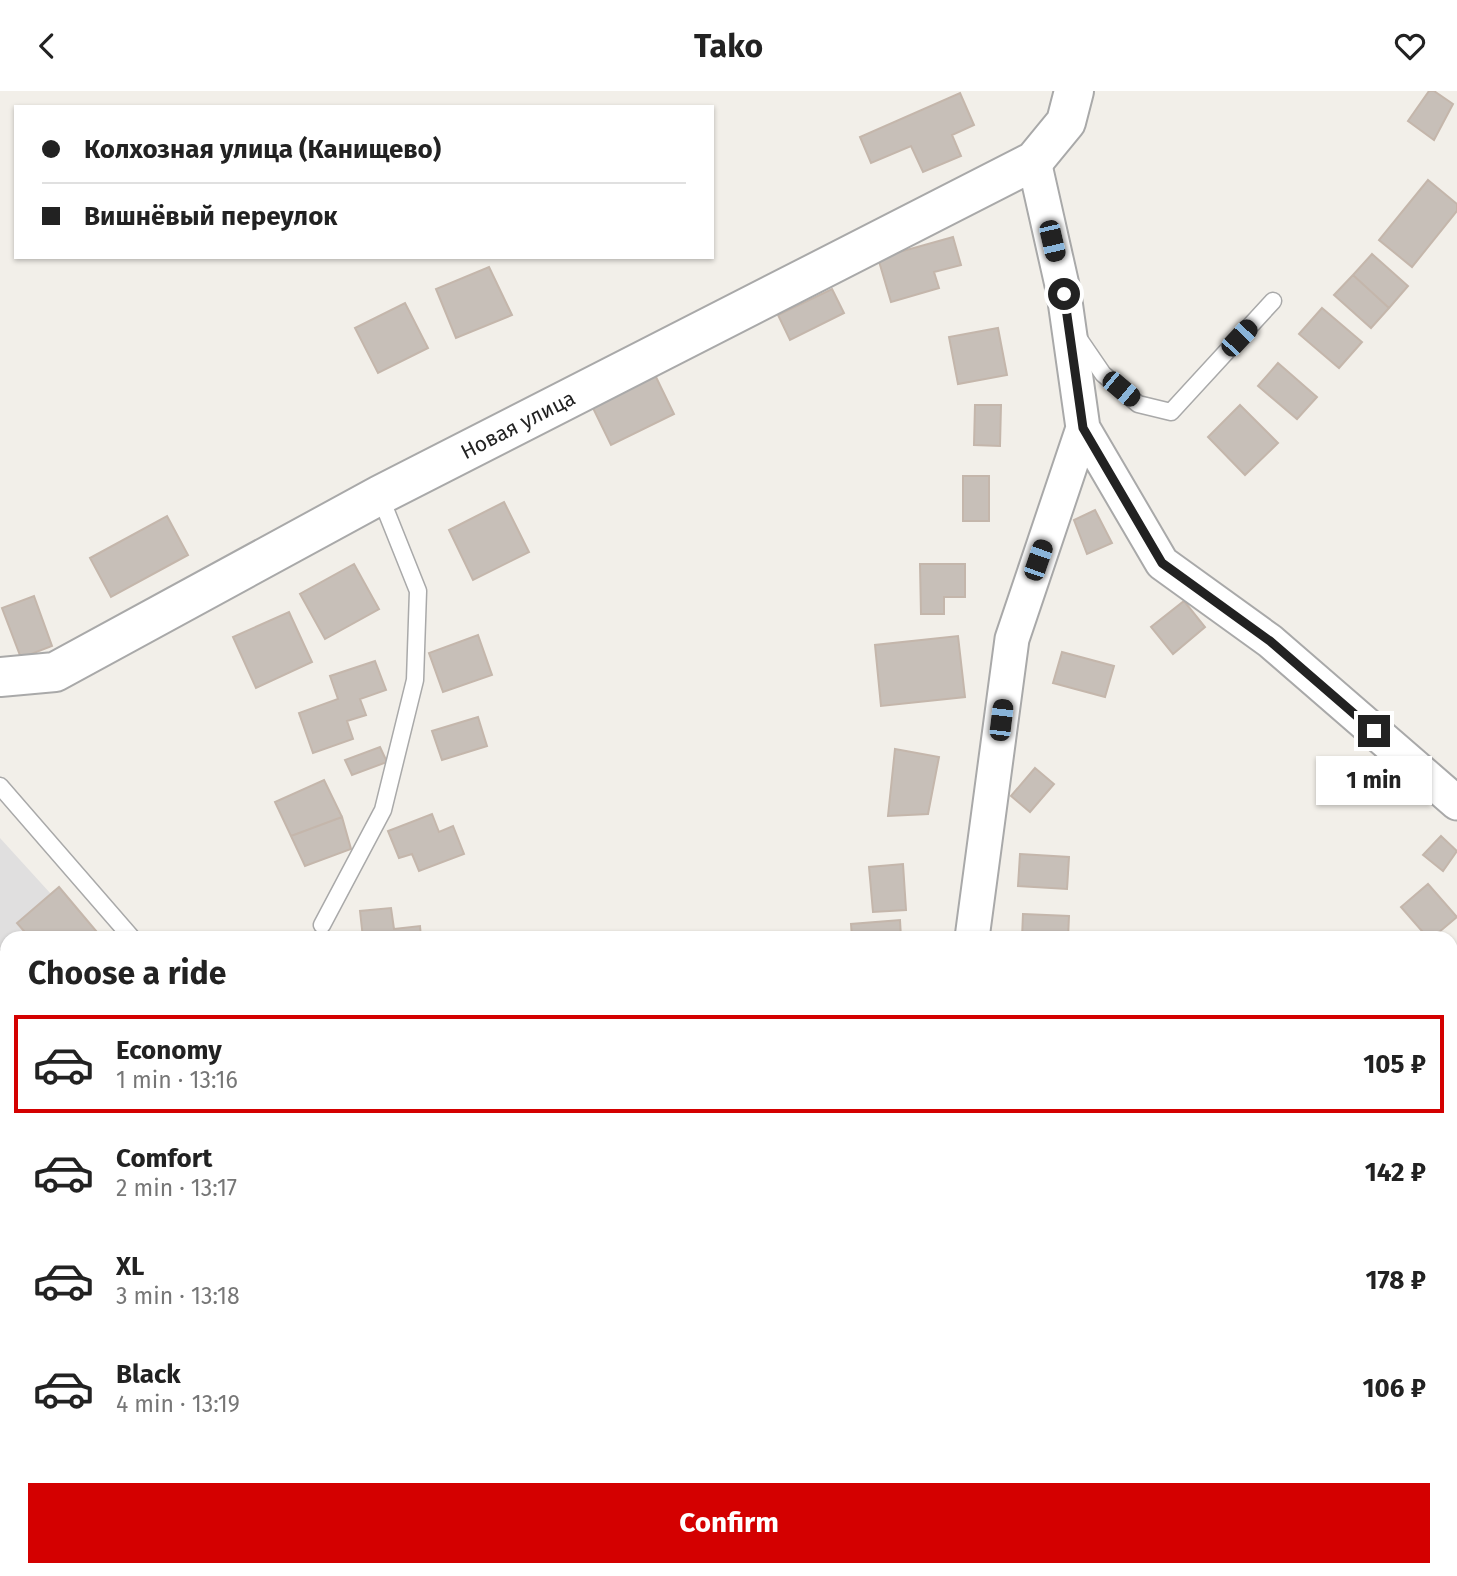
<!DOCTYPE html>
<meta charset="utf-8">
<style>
:root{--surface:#fff;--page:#f2f2f2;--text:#222;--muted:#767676;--line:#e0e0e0;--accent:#d40000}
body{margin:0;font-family:"Fira Sans",sans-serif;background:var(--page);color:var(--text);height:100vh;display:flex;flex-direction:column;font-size:26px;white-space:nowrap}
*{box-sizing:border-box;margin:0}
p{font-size:23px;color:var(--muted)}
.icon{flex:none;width:38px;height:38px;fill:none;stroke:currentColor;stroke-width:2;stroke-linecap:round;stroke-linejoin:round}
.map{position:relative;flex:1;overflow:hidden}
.sheet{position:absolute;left:0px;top:840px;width:1458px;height:646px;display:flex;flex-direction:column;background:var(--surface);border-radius:21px 21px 0 0;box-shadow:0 2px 5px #0004}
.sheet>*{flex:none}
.banner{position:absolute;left:14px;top:14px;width:700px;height:154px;border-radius:0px;box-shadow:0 2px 5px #0004;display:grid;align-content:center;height:154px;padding:0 28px;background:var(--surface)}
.end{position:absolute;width:32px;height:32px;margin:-16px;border:9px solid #222;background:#fff;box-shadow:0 0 0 4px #fff}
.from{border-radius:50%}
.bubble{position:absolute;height:49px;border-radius:0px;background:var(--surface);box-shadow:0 2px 5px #0004;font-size:23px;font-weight:700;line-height:49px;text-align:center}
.car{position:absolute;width:21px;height:42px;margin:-21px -10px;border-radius:9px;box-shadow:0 0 5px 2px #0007;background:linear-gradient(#222 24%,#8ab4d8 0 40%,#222 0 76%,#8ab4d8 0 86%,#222 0)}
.banner b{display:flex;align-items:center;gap:24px;height:66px;font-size:26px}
.banner b+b{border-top:2px solid var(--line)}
.banner i{width:18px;height:18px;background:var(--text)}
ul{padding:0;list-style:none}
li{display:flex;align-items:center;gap:21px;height:98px;margin:0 14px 10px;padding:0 14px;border:4px solid transparent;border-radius:0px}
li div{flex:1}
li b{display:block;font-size:26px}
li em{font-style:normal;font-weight:700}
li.selected{border-color:var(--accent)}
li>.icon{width:63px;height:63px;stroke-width:1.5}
h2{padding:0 28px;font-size:32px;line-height:84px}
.primary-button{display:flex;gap:14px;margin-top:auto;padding:14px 28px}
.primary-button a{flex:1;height:80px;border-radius:0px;background:var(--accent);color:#fff;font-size:28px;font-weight:700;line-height:80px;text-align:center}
header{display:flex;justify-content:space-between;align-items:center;height:91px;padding:0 28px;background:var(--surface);font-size:32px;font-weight:700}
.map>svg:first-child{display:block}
</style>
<header><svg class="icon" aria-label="back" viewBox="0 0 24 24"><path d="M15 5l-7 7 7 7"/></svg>Tako<svg class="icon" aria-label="heart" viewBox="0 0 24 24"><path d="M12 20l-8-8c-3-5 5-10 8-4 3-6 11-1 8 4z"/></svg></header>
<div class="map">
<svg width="1457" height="1485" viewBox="0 0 1457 1485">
<rect width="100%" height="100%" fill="#f2efe9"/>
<!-- residential -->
<path fill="#e0dfdf" d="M0,747L91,847H7V1479H501L502,1485H0Z"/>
<!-- building -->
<path fill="#c7bfb8" stroke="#c4b6ab" stroke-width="2" d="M1429,0H1434L1453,13L1434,49L1408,30Z
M960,2L974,34L952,44L961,65L923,81L911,55L871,72L860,46Z
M1428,89L1457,113V120L1412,176L1379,149Z
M953,146L961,174L934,181L939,197L891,211L878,167Z
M1372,163L1408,195L1389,217L1353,184Z
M489,176L512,224L456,247L436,198Z
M1353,184L1389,217L1371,237L1334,204Z
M832,198L844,222L790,249L778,224Z
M405,212L428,257L378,282L355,237Z
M1322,217L1362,251L1339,277L1299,243Z
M998,237L1007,284L958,293L949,246Z
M1278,272L1317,306L1297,328L1258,295Z
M655,284L674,323L611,354L592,315Z
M975,314H1001L1000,355L974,354Z
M1240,314L1278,352L1245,384L1208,346Z
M963,385H989V430H963Z
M504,411L529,461L473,489L449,439Z
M1095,419L1112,452L1087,463L1074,429Z
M167,425L188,464L111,506L90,467Z
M354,473L379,518L325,548L300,503Z
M920,473H965V506H944V523H921Z
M34,505L52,555L21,567L2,517Z
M1184,510L1205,536L1173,563L1151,536Z
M289,521L312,571L256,597L233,546Z
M478,544L492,584L443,601L429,562Z
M958,545L965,606L881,615L875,554Z
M1062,561L1114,575L1105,606L1053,592Z
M375,570L386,599L360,608L366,624L347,630L353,648L313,662L299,622L338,608L330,585Z
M478,626L487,655L442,669L432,640Z
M380,656L387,671L352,684L345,669Z
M895,658L939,666L928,723L888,725Z
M1035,677L1054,693L1030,721L1011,705Z
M324,689L342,726L291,745L275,711Z
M432,723L439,741L453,735L464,763L419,780L412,763L399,767L388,740Z
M342,726L351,758L305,775L291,745Z
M1441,745L1457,760L1443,780L1423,764Z
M1020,763L1069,766L1067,798L1018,795Z
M903,773L906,819L873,821L869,776Z
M1428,793L1457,826L1432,847H1428L1401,816Z
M59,796L102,847H30L17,832Z
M391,817L394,838L420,835L421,847H363L360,820Z
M1023,823L1069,825L1068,847H1022Z
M900,829L901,847H852L851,833Z
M1457,953V1024L1451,1027V956Z
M7,1258V1337L0,1343V1264Z
M104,1479H176L181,1485H110Z
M772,1479H821L819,1485H771Z"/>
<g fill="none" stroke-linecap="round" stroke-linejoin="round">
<defs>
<path id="service" d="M1077,245L1103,283L1138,313L1171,321L1273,210
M0,695L132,847
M322,834L383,719L415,589L418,500L380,405
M0,868L7,876
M0,1212L7,1206
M222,1479L228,1485
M369,1485L375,1479"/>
<path id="minor" d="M1083,337L1162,472L1270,550L1457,712
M972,847L1012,548L1083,337L1064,203L1034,70"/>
<path id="tertiary" d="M0,586L55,581L380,404L1034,70L1066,31L1074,0"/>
</defs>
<!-- service casing -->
<use href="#service" stroke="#a9a9a9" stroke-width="19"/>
<!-- minor casing -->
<use href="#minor" stroke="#a9a9a9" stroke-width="37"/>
<!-- tertiary casing -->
<use href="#tertiary" stroke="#a9a9a9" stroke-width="42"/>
<!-- path -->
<path stroke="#fa8072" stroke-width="4.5" stroke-dasharray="3.5 3.5" stroke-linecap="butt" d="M756,1485L757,1479"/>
<!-- service -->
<use href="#service" stroke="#fff" stroke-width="16"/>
<!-- minor -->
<use href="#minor" stroke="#fff" stroke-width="33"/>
<!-- tertiary -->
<use href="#tertiary" stroke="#fff" stroke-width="38"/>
</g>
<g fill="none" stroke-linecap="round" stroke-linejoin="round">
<!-- route -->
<path stroke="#222" stroke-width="9" d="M1064,203L1083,337L1162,472L1270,550L1374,640"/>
</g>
<g text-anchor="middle" stroke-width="5" stroke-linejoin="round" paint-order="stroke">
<!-- street labels -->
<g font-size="21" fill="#222" stroke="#fff">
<text transform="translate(518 334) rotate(-27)" y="7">Новая улица</text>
</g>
</g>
</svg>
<i class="end from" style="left:1064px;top:203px"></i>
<i class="end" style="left:1374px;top:640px"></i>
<div class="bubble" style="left:1316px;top:665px;width:116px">1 min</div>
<i class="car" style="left:1052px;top:150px;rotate:167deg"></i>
<i class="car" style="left:1239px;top:247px;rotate:43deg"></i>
<i class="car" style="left:1121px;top:298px;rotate:130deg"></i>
<i class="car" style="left:1038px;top:469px;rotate:19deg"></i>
<i class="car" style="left:1001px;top:629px;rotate:7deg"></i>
<div class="banner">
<b><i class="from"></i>Колхозная улица (Канищево)</b>
<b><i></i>Вишнёвый переулок</b>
</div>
<section class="sheet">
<h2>Choose a ride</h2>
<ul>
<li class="selected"><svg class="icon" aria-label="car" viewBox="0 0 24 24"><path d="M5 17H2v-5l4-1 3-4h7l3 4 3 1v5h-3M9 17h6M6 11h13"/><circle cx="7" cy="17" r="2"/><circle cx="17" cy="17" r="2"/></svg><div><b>Economy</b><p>1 min · 13:16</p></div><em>105 ₽</em></li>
<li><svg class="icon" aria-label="car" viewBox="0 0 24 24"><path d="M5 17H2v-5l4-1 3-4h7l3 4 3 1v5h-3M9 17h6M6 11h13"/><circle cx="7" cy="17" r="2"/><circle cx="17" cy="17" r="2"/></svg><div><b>Comfort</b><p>2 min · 13:17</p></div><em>142 ₽</em></li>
<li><svg class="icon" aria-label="car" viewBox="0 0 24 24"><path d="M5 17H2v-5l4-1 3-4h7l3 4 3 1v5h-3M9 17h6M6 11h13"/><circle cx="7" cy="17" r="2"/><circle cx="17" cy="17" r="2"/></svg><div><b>XL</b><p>3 min · 13:18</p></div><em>178 ₽</em></li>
<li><svg class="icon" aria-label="car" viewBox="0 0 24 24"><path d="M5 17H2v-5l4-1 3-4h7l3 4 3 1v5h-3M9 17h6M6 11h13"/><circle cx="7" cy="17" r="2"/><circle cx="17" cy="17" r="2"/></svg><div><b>Black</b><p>4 min · 13:19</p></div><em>106 ₽</em></li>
</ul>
<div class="primary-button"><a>Confirm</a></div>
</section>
</div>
